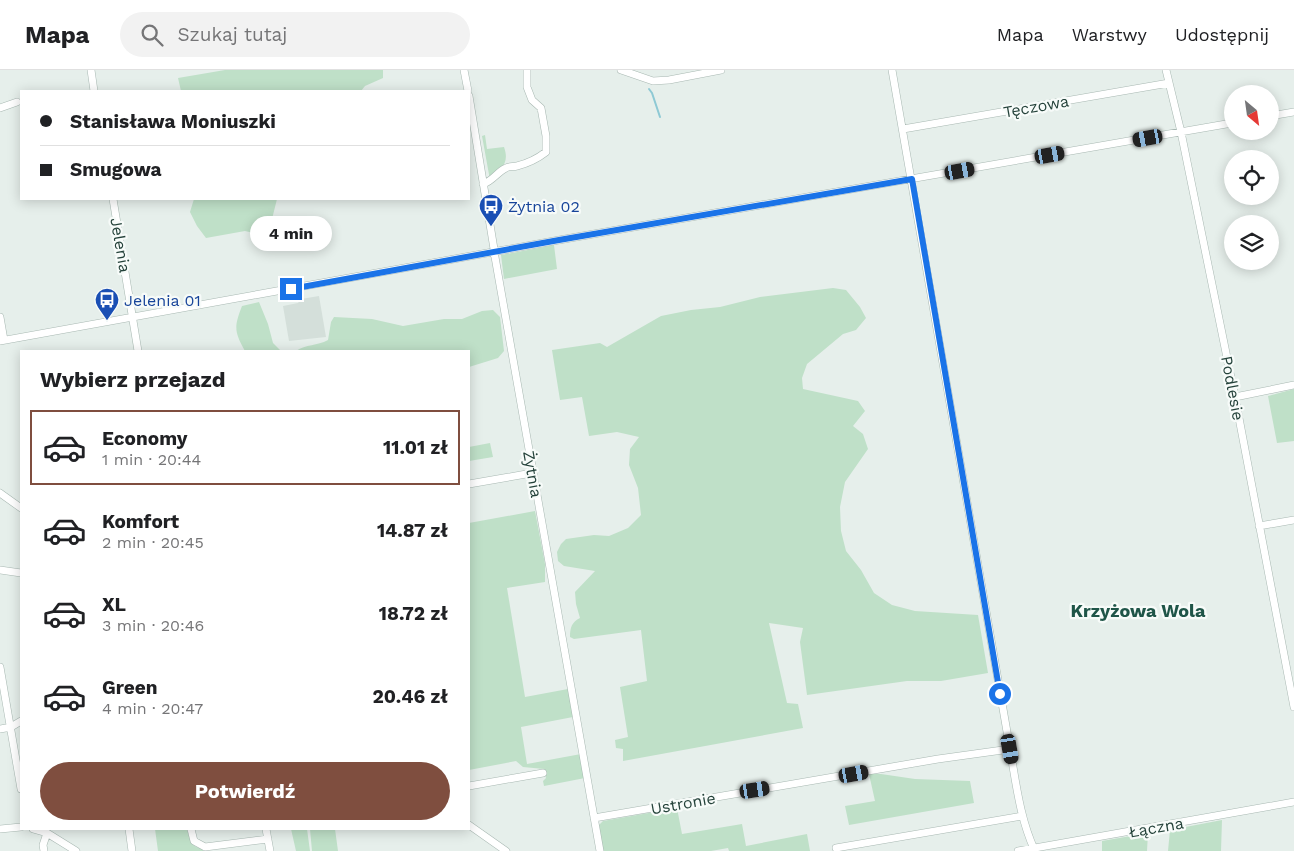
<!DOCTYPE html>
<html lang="pl">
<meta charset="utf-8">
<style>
:root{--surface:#fff;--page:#f2f2f2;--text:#202124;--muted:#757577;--line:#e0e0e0;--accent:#7f4e3f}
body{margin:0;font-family:"Work Sans",sans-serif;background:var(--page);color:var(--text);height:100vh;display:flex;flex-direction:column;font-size:19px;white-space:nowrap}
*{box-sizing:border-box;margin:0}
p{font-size:16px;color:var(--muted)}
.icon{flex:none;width:28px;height:28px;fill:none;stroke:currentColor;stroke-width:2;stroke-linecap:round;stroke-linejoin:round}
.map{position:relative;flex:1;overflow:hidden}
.details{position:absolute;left:20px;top:280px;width:450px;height:480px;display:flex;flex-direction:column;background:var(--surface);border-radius:0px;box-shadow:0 2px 12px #0003}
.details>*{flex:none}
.banner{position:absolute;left:20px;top:20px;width:450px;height:110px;border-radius:0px;box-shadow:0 2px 12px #0003;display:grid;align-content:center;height:110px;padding:0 20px;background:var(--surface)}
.needle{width:32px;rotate:151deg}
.buttons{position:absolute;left:1224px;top:15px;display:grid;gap:10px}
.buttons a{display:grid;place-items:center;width:55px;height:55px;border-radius:50%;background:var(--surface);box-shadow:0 2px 12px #0003;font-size:25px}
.end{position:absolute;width:22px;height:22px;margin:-11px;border:6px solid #1a73e8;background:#fff;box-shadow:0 0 0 2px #fff}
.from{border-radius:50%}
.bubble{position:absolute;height:35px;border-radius:18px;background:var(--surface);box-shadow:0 2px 12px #0003;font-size:16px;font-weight:700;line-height:35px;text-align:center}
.car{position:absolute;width:15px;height:30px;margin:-15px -8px;border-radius:6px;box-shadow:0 0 4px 1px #0007;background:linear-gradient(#222 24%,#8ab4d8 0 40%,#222 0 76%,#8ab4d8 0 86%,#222 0)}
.banner b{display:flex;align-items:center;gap:18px;height:48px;font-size:19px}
.banner b+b{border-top:1px solid var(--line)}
.banner i{width:12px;height:12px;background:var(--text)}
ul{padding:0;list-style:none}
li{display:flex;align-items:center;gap:15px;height:75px;margin:0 10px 8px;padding:0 10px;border:2px solid transparent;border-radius:0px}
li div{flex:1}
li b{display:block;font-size:19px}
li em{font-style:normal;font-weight:700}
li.current{border-color:var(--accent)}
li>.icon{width:45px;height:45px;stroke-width:1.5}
h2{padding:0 20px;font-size:22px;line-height:60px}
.action{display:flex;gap:10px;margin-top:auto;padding:10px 20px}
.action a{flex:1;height:58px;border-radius:30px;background:var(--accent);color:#fff;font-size:20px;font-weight:700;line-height:58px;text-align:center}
header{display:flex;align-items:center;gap:30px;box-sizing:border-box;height:70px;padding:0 25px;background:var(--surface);border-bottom:1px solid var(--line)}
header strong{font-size:24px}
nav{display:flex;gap:28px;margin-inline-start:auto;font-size:18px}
.search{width:350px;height:45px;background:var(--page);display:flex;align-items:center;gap:12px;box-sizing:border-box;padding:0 18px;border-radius:28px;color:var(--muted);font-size:19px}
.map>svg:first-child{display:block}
</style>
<header>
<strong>Mapa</strong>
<div class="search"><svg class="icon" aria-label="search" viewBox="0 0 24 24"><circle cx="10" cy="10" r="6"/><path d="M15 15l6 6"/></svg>Szukaj tutaj</div>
<nav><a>Mapa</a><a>Warstwy</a><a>Udostępnij</a></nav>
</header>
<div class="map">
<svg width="1294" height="781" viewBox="0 0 1294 781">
<rect width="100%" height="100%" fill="#e6efeb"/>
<!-- built -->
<path fill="#d4dfda" d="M319,226L326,267L289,271L283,236L298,233L301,229Z"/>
<!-- green -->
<path fill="#bfe0c8" d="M225,0H383V8L365,16L361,21H181L178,8Z
M485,65L487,79L504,77C510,94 501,98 490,110L482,66Z
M194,129H277L271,153L267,161L258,164L245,161L206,168L197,156L190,142Z
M554,175L557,199L504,209L501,185Z
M833,218L846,220L860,237L866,248L856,260L843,264L807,294L802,308L803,319L858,331L865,341L853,356L863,364L868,379L845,412L840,437L841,461L846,481L861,500L874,523L892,535L915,541L978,545L988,603L941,611H907L807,625L800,572L803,558L769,553L787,633L798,634L803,658L623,691V679L616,678L615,670L628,667L620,617L647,611L641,560L574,569L570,567C570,557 572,552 580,548L576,534L575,522L595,501L564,496L558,491L557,482L561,474L566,469L594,465L609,466L628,458L641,445L638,418L629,395L630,379L639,367L617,362L589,366L582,327L560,330L552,280L600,273L607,277L661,246L691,240L720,237L760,227Z
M259,232L268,254L273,273L281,281H245C234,261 234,257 242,236Z
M493,240L500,247L504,281L498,288L469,297V281H296C306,274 317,276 328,270L331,252L334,247L372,249L403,256L444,249H462L482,241Z
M1294,319V371L1277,373L1268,326Z
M490,373L493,387L469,391V377Z
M535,441L545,494V512L507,518L525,627L568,619L573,647L521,657L527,694L581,684L585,708L544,716L543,711L546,708L544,699L523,697L516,691L469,700V453Z
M869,704H881L915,709L970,711L974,733L849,755L845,736L875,731Z
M677,738L682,764L742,754L746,776L807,764L810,781H729L728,778L711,781H603L599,755L603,751Z
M1222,750L1221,781H1168L1170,760Z
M155,759H187C190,768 191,779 203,778V781H158Z
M291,759H307L310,781H296Z
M310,759H335L338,781H312Z
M1148,763L1147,781H1102V771Z"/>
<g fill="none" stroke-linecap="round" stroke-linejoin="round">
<!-- stream -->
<path stroke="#8ec9d4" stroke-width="2" d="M649,19L652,23L660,47"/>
<defs>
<path id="minor" d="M91,0L94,21
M464,0L468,21
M621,0L653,11L669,10L721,0
M892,0L1010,679C1016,713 1020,749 1035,781
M1166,0L1181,62L1235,327L1294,637
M469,26L494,179L493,182L495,187L600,781
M0,38L17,32
M1270,46L1294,42
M903,59L1169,13
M483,114C493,111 497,102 506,98C509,96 513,97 517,96C529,93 537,89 546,82V66L541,38L532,30L527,17V0
M113,129L138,281
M0,247L4,270
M0,271L559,170L1232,53
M1235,327L1294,315
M469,414L532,403
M0,423L21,438
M1259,456L1294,450
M0,500L21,503
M0,597L21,719
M0,659L11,657L21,651
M469,716L543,703
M594,748L938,689L1010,679
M469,755L506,781
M0,759L21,757
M33,759L47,763L76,781
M129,759L132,781
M191,759L194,771L205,777L268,769
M266,759L270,781
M836,778L1022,746
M44,781L43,775L47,763
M1018,781L1294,732"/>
</defs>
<!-- minor casing -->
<use href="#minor" stroke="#a8b8b2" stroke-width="8"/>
<!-- minor -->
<use href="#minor" stroke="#fff" stroke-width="7"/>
</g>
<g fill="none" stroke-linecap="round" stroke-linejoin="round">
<!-- route -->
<path stroke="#1a73e8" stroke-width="6" d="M291,219L559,170L912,109L1000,624"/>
</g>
<!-- icons -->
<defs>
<symbol id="bus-pin" viewBox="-11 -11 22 30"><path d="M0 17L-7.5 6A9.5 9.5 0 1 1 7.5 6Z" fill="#1a4fb4" stroke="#f7fbf9"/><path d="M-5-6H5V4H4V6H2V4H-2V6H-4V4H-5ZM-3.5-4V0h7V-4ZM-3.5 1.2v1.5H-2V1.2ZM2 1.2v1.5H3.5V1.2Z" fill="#fff"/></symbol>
</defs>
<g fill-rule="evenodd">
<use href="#bus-pin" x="477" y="122" width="28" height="38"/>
<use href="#bus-pin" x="93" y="216" width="28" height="38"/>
</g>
<g text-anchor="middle" stroke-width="4.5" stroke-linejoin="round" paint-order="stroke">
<!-- street labels -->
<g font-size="16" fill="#24423a" stroke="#f7fbf9">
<text transform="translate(1036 36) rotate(-10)" y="6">Tęczowa</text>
<text transform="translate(121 175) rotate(80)" y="6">Jelenia</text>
<text transform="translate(1233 318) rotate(79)" y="6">Podlesie</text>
<text transform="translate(533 404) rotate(80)" y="6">Żytnia</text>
<text transform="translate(683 733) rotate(-10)" y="6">Ustronie</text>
<text transform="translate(1156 757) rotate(-10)" y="6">Łączna</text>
</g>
<!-- transit labels -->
<g font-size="16" fill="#164399" stroke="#f7fbf9" text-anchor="start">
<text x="508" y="142">Żytnia 02</text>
<text x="124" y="236">Jelenia 01</text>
</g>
<!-- neighbourhood labels -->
<g font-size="18" font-weight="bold" fill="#1f5548" stroke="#f7fbf9">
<text x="1138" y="547">Krzyżowa Wola</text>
</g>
</g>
</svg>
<div class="buttons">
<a><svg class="needle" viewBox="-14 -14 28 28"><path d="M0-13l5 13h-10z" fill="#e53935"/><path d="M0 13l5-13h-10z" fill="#757577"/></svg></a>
<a><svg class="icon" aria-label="locate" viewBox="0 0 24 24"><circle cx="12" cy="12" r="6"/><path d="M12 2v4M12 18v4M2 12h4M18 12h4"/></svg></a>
<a><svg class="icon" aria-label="layers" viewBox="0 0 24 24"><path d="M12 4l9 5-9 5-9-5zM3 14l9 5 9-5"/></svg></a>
</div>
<i class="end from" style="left:1000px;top:624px"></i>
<i class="end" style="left:291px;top:219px"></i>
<div class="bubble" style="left:250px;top:146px;width:82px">4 min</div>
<i class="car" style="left:1148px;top:68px;rotate:260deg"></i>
<i class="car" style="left:1050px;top:85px;rotate:80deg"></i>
<i class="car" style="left:960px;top:101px;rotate:80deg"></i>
<i class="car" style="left:1010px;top:679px;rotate:170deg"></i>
<i class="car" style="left:854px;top:704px;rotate:80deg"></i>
<i class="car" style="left:755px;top:720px;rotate:81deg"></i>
<div class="banner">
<b><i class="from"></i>Stanisława Moniuszki</b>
<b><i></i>Smugowa</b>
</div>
<section class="details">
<h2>Wybierz przejazd</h2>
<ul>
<li class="current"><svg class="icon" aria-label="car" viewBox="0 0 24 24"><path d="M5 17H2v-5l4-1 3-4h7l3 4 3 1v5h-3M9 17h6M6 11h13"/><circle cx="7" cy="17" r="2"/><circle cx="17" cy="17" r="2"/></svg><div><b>Economy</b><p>1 min · 20:44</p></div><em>11.01 zł</em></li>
<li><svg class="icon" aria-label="car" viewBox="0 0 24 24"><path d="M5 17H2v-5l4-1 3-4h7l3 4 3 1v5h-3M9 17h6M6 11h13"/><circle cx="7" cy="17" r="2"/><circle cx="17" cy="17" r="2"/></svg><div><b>Komfort</b><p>2 min · 20:45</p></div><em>14.87 zł</em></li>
<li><svg class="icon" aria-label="car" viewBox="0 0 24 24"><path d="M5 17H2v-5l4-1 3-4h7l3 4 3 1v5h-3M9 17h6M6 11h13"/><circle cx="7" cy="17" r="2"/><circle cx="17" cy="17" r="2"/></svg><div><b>XL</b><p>3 min · 20:46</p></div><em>18.72 zł</em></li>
<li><svg class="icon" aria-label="car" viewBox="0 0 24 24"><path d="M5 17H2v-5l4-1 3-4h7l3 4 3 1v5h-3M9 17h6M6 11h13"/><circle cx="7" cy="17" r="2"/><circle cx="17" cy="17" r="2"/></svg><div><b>Green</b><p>4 min · 20:47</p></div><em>20.46 zł</em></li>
</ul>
<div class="action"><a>Potwierdź</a></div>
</section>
</div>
